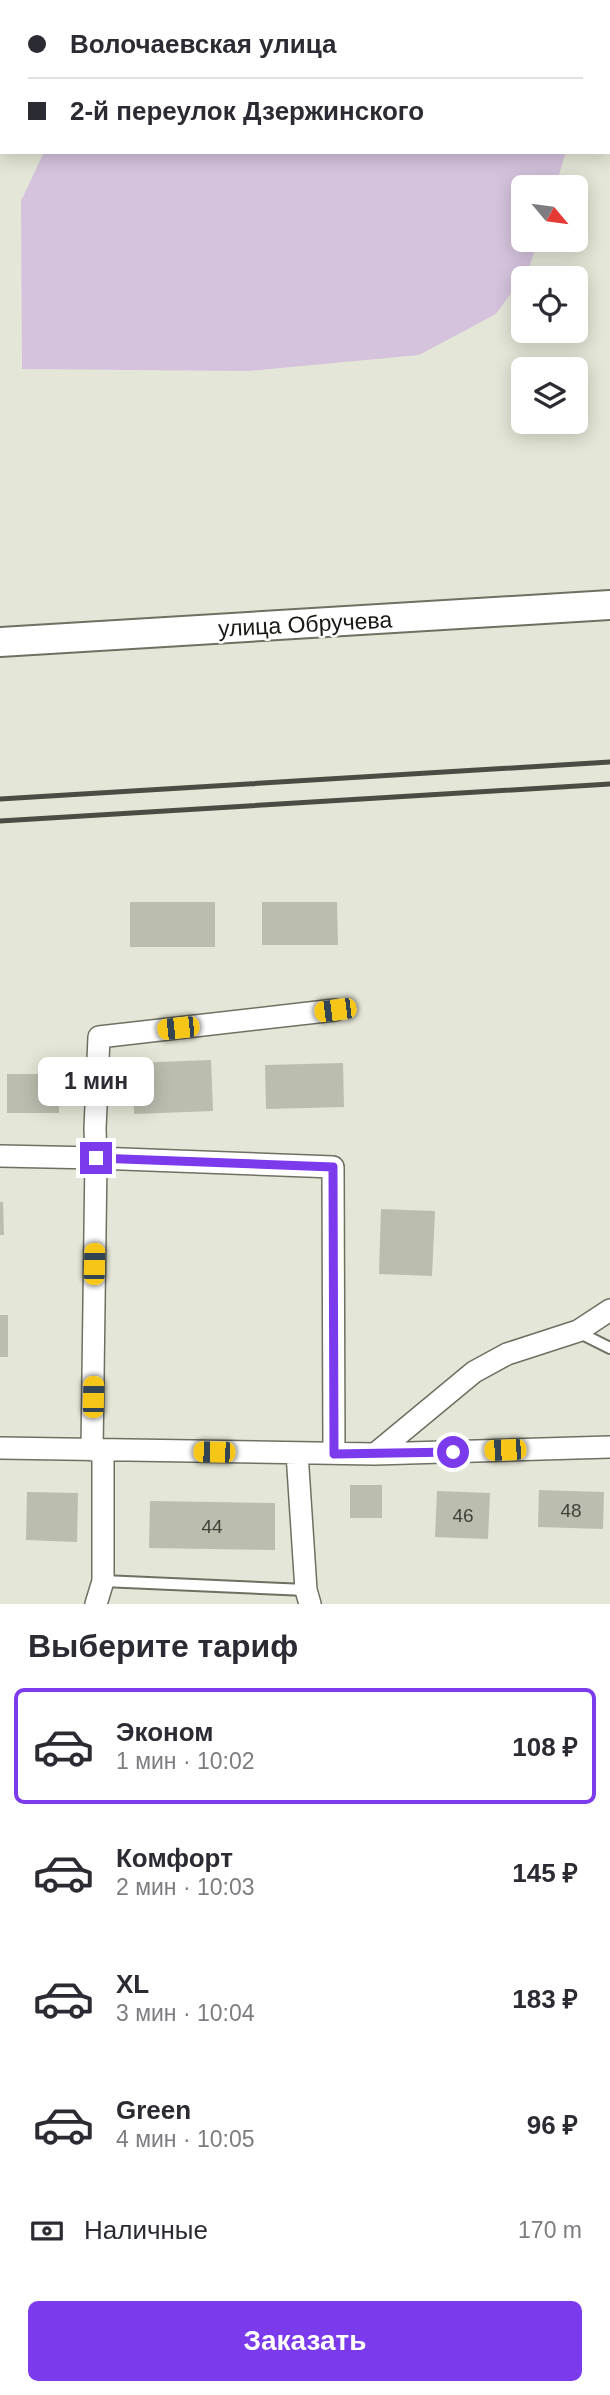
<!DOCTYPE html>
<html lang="ru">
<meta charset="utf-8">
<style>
:root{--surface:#fff;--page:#f7f7f7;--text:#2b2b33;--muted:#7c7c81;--line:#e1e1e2;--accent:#7c3aed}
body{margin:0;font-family:Arial,sans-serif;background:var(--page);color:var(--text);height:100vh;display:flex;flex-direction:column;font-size:26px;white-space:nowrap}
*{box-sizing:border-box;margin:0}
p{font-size:23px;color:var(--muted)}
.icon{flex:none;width:38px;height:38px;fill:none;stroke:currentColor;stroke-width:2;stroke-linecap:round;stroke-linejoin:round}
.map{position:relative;height:1604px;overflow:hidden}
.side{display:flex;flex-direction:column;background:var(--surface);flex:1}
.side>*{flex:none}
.guide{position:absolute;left:0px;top:0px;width:611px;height:154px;box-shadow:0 4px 18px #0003;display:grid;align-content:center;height:154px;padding:0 28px;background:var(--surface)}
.needle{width:46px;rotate:119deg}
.fabs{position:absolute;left:511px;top:175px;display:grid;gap:14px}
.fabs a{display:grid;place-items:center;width:77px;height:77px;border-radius:10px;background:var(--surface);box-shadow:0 4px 18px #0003;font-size:35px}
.end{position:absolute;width:32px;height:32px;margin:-16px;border:9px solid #7c3aed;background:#fff;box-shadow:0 0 0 4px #fff}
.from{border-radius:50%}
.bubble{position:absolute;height:49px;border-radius:10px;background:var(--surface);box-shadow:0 4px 18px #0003;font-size:23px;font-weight:700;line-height:49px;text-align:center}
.car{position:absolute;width:21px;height:42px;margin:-21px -10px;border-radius:9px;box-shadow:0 0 5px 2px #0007;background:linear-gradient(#f5c518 24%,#345 0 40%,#f5c518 0 76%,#345 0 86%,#f5c518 0)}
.guide b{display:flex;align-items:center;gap:24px;height:66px;font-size:26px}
.guide b+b{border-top:2px solid var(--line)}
.guide i{width:18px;height:18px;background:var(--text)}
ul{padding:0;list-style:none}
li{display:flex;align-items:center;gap:21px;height:116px;margin:0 14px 10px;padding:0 14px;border:4px solid transparent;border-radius:10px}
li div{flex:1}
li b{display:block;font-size:26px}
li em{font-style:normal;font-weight:700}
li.active{border-color:var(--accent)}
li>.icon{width:63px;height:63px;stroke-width:1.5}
h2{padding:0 28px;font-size:32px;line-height:84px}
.pay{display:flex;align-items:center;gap:18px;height:77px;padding:0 28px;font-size:26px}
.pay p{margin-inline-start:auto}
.primary-button{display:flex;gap:14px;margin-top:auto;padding:14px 28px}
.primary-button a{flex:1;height:80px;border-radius:10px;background:var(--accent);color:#fff;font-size:28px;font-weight:700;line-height:80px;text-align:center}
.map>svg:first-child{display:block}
</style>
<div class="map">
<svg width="610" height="1604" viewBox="0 0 610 1604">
<rect width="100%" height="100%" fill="#e4e6d7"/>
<!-- green -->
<path fill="#d5c3dd" d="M426,0H549L550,2H425Z
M44,152H565V155L555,187H523V240H538L529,268L496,314L419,355L248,371L22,369L21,201Z"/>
<!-- building -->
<path fill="#bbbdae" d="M130,902H215V947H130Z
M262,902H337L338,945H262Z
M211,1060L213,1111L134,1114L133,1063Z
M343,1063L344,1107L266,1109L265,1065Z
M7,1074H59V1113H7Z
M0,1202H3L4,1235H0Z
M381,1209L435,1211L432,1276L379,1274Z
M0,1315H8V1357H0Z
M350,1485H382V1518H350Z
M539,1490L604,1492L603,1529L538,1527Z
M437,1491L490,1493L488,1539L435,1537Z
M27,1492L78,1493L77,1542L26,1540Z
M150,1501L275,1503V1550L149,1548Z"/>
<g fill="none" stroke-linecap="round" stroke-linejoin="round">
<defs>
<path id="service" d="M578,1332L610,1348
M103,1581L306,1590"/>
<path id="minor" d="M96,2V0
M0,130L2,125
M0,1156L96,1158L95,1129L99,1037L335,1010
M0,1448L375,1454L610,1447
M92,1450L96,1158L333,1167L334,1453
M297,1453L306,1590L310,1604
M375,1454L474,1372L507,1354L578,1331L610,1310
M96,1604L103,1581V1450"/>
<path id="tertiary" d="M0,642L610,605"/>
</defs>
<!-- service casing -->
<use href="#service" stroke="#6e7062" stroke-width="14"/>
<!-- minor casing -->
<use href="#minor" stroke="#6e7062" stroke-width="24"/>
<!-- tertiary casing -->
<use href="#tertiary" stroke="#6e7062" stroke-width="32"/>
<!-- service -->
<use href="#service" stroke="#fff" stroke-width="10"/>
<!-- minor -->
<use href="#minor" stroke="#fff" stroke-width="21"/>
<!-- tertiary -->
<use href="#tertiary" stroke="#fff" stroke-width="28"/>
<!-- rail -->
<path stroke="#4b4c44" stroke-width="5" d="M0,799L610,762
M0,821L610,784"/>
</g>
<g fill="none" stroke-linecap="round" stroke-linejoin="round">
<!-- route -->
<path stroke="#7c3aed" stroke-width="9" d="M96,1158L333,1167L334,1454L453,1452"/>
</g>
<g text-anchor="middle" stroke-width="5" stroke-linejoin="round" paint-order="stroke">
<!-- number labels -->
<g font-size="19" fill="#41423a">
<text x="571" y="1517">48</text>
<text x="463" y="1522">46</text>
<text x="212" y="1533">44</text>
</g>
<!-- street labels -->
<g font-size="23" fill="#181914" stroke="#fff">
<text transform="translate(305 624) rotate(-3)" y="8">улица Обручева</text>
</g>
</g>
</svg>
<div class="fabs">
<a><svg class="needle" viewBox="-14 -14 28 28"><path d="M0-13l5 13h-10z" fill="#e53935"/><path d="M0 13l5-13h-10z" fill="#7c7c81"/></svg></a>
<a><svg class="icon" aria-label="locate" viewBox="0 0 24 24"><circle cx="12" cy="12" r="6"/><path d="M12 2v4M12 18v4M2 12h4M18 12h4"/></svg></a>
<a><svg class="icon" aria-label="layers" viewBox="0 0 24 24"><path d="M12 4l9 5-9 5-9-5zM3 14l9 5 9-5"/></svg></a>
</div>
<i class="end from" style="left:453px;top:1452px"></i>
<i class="end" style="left:96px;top:1158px"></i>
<div class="bubble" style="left:38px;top:1057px;width:116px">1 мин</div>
<i class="car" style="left:335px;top:1010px;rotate:263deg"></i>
<i class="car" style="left:178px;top:1028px;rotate:264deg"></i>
<i class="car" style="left:94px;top:1264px;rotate:1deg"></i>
<i class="car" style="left:93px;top:1397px;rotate:1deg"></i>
<i class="car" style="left:505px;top:1450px;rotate:268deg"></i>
<i class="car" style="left:214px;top:1452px;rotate:271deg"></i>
<div class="guide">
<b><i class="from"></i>Волочаевская улица</b>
<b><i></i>2-й переулок Дзержинского</b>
</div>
</div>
<section class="side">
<h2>Выберите тариф</h2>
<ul>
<li class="active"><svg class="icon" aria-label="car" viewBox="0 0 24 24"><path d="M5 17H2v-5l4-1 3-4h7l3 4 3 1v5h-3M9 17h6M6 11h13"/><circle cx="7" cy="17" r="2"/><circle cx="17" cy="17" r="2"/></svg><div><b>Эконом</b><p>1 мин · 10:02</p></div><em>108 ₽</em></li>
<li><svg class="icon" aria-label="car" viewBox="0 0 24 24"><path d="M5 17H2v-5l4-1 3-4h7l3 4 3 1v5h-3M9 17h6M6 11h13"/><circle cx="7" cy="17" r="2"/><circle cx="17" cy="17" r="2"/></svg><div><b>Комфорт</b><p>2 мин · 10:03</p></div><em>145 ₽</em></li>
<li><svg class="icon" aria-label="car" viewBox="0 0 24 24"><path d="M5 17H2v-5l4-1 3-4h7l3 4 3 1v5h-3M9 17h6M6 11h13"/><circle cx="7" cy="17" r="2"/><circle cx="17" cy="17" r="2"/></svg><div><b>XL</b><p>3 мин · 10:04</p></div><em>183 ₽</em></li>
<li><svg class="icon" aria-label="car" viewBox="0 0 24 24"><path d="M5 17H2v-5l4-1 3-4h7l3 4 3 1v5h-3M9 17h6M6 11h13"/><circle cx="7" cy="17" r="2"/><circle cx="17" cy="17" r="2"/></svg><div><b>Green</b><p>4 мин · 10:05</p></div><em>96 ₽</em></li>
</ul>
<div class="pay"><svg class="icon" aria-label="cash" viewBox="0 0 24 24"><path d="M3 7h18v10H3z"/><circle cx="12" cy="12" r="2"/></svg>Наличные<p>170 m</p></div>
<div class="primary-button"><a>Заказать</a></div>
</section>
